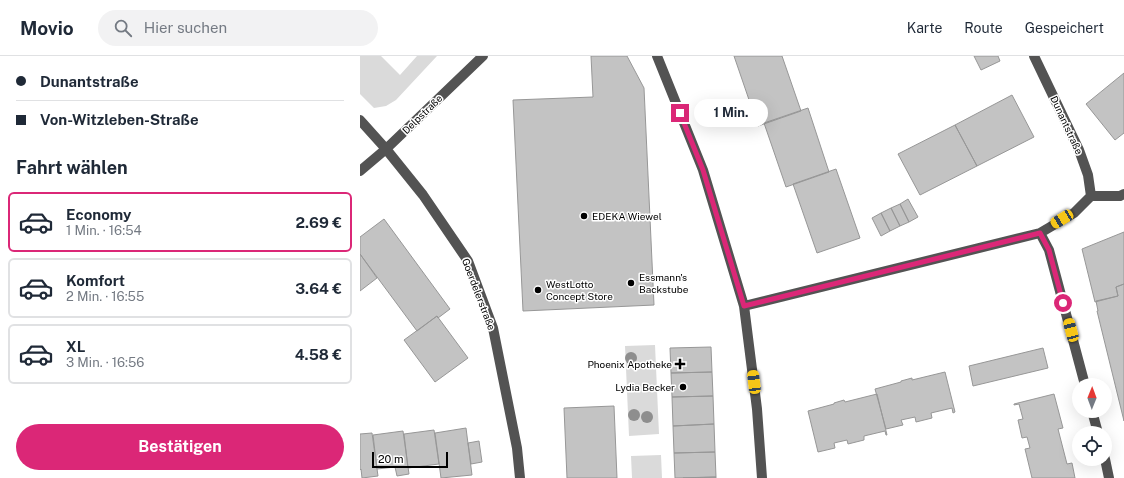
<!DOCTYPE html>
<html lang="de">
<meta charset="utf-8">
<style>
:root{--surface:#fff;--page:#f2f2f3;--text:#1f2937;--muted:#747a83;--line:#e0e1e3;--accent:#db2777}
body{margin:0;font-family:"Public Sans",sans-serif;background:var(--page);color:var(--text);height:100vh;display:flex;flex-direction:column;font-size:15px;white-space:nowrap}
*{box-sizing:border-box;margin:0}
p{font-size:13px;color:var(--muted)}
.icon{flex:none;width:22px;height:22px;fill:none;stroke:currentColor;stroke-width:2;stroke-linecap:round;stroke-linejoin:round}
.map{position:relative;flex:1;overflow:hidden}
.side{display:flex;flex-direction:column;background:var(--surface);width:360px}
.side>*{flex:none}
.hud{display:grid;align-content:center;height:88px;padding:0 16px;background:var(--surface)}
.needle{width:26px;rotate:1deg}
.fabs{position:absolute;left:712px;top:322px;display:grid;gap:8px}
.fabs a{display:grid;place-items:center;width:40px;height:40px;border-radius:50%;background:var(--surface);box-shadow:0 4px 16px #0002;font-size:20px}
.scale{position:absolute;left:12px;bottom:10px;width:76px;box-sizing:border-box;padding-left:4px;border:2px solid #000;border-top:0;font-size:11px;line-height:14px;white-space:nowrap;color:#000;-webkit-text-stroke:3px #fff;paint-order:stroke}
.end{position:absolute;width:18px;height:18px;margin:-9px;border:5px solid #db2777;background:#fff;box-shadow:0 0 0 2px #fff}
.from{border-radius:50%}
.bubble{position:absolute;height:28px;border-radius:14px;background:var(--surface);box-shadow:0 4px 16px #0002;font-size:13px;font-weight:700;line-height:28px;text-align:center}
.car{position:absolute;width:12px;height:24px;margin:-12px -6px;border-radius:5px;box-shadow:0 0 3px 1px #0007;background:linear-gradient(#f5c518 24%,#345 0 40%,#f5c518 0 76%,#345 0 86%,#f5c518 0)}
.hud b{display:flex;align-items:center;gap:14px;height:38px;font-size:15px}
.hud b+b{border-top:1px solid var(--line)}
.hud i{width:10px;height:10px;background:var(--text)}
ul{padding:0;list-style:none}
li{display:flex;align-items:center;gap:12px;height:60px;margin:0 8px 6px;padding:0 8px;border:2px solid var(--line);border-radius:6px}
li div{flex:1}
li b{display:block;font-size:15px}
li em{font-style:normal;font-weight:700}
li.current{border-color:var(--accent)}
li>.icon{width:36px;height:36px;stroke-width:1.5}
h2{padding:0 16px;font-size:18px;line-height:48px}
.primary-button{display:flex;gap:8px;margin-top:auto;padding:8px 16px}
.primary-button a{flex:1;height:46px;border-radius:24px;background:var(--accent);color:#fff;font-size:16px;font-weight:700;line-height:46px;text-align:center}
header{display:flex;align-items:center;gap:24px;box-sizing:border-box;height:56px;padding:0 20px;background:var(--surface);border-bottom:1px solid var(--line)}
header strong{font-size:19px}
nav{display:flex;gap:22px;margin-inline-start:auto;font-size:14px}
.search{width:280px;height:36px;background:var(--page);display:flex;align-items:center;gap:10px;box-sizing:border-box;padding:0 14px;border-radius:22px;color:var(--muted);font-size:15px}
main{display:flex;flex:1;min-height:0}
.map>svg:first-child{display:block}
</style>
<header>
<strong>Movio</strong>
<div class="search"><svg class="icon" aria-label="search" viewBox="0 0 24 24"><circle cx="10" cy="10" r="6"/><path d="M15 15l6 6"/></svg>Hier suchen</div>
<nav><a>Karte</a><a>Route</a><a>Gespeichert</a></nav>
</header>
<main>
<section class="side">
<div class="hud">
<b><i class="from"></i>Dunantstraße</b>
<b><i></i>Von-Witzleben-Straße</b>
</div>
<h2>Fahrt wählen</h2>
<ul>
<li class="current"><svg class="icon" aria-label="car" viewBox="0 0 24 24"><path d="M5 17H2v-5l4-1 3-4h7l3 4 3 1v5h-3M9 17h6M6 11h13"/><circle cx="7" cy="17" r="2"/><circle cx="17" cy="17" r="2"/></svg><div><b>Economy</b><p>1 Min. · 16:54</p></div><em>2.69 €</em></li>
<li><svg class="icon" aria-label="car" viewBox="0 0 24 24"><path d="M5 17H2v-5l4-1 3-4h7l3 4 3 1v5h-3M9 17h6M6 11h13"/><circle cx="7" cy="17" r="2"/><circle cx="17" cy="17" r="2"/></svg><div><b>Komfort</b><p>2 Min. · 16:55</p></div><em>3.64 €</em></li>
<li><svg class="icon" aria-label="car" viewBox="0 0 24 24"><path d="M5 17H2v-5l4-1 3-4h7l3 4 3 1v5h-3M9 17h6M6 11h13"/><circle cx="7" cy="17" r="2"/><circle cx="17" cy="17" r="2"/></svg><div><b>XL</b><p>3 Min. · 16:56</p></div><em>4.58 €</em></li>
</ul>
<div class="primary-button"><a>Bestätigen</a></div>
</section>
<div class="map">
<svg width="764" height="422" viewBox="0 0 764 422">
<rect width="100%" height="100%" fill="#fff"/>
<!-- green -->
<path fill="#dadada" d="M0,0H21L40,19L57,0H77L36,44L26,50L14,52L0,38Z
M295,289L299,378L269,380L265,290Z
M301,399L302,422H272L271,400Z"/>
<!-- building -->
<path fill="#c3c3c3" stroke="#979797" d="M231,0H267L284,32L294,249L163,255L153,44L233,41Z
M374,0H422L441,55L398,70Z
M614,0H638L640,5L621,14Z
M764,17V77L755,84L726,48Z
M652,39L674,81L617,110L595,69Z
M448,52L469,116L426,131L404,67Z
M595,69L617,110L560,139L538,98Z
M476,113L500,182L457,197L433,128Z
M548,143L558,161L549,166L540,148Z
M540,148L549,166L540,170L531,152Z
M531,152L540,170L530,175L521,157Z
M521,157L530,175L521,180L512,162Z
M24,163L90,253L78,262L77,260L57,275L0,198V181Z
M764,176V228L756,231L758,240L735,246L722,193Z
M0,198L17,222L0,235Z
M764,228V365L737,255H738L736,245L758,240L756,231Z
M77,260L108,302L75,326L44,284Z
M351,291L352,316L311,317L310,292Z
M683,292L688,312L613,330L609,310Z
M352,316L353,340L312,341L311,317Z
M585,316L595,356L593,357L592,352L571,357L572,362L556,366L555,361L541,364L543,369L526,373L515,333L541,326V325L552,322V324Z
M517,338L527,379H526L525,375L504,380V384L488,388L487,384L474,387L475,392L458,396L448,355L474,348V347L484,344L485,346Z
M694,338L703,372L698,373L707,408L712,407L715,422H672L665,393L670,392L667,381L662,382L658,364L663,363L659,348L654,349V348Z
M353,340L354,368L313,370L312,341Z
M254,350L257,422H207L204,352Z
M354,368L355,396L314,397L313,370Z
M106,372L112,419L81,422L75,377Z
M74,374L79,408L48,412L44,378Z
M43,375L49,418L37,420L35,411L17,413L13,379Z
M12,377L18,420L2,422L1,413L0,414V378Z
M119,385L122,406L111,408L108,387Z
M355,396L356,421L315,422L314,397Z
M356,421V422H323Z"/>
<g fill="none" stroke-linecap="round" stroke-linejoin="round">
<!-- minor -->
<path stroke="#535353" stroke-width="10" d="M297,0L343,114L384,250L397,353L402,422
M674,0L719,94L728,119L731,140
M0,64L26,93L63,139L108,205L133,272L157,392L160,422
M0,115L26,93L123,0
M680,177L689,194L725,329
M384,250L680,177L714,157L731,140H760L764,138
M732,355L738,377
M745,403L749,422"/>
</g>
<!-- trees -->
<g fill="#8e8e8e">
<circle cx="271" cy="302" r="6"/>
<circle cx="274" cy="359" r="6"/>
<circle cx="287" cy="361" r="6"/>
</g>
<g fill="none" stroke-linecap="round" stroke-linejoin="round">
<!-- route -->
<path stroke="#db2777" stroke-width="5" d="M320,57L343,114L384,250L680,177L689,194L703,247"/>
</g>
<!-- markers -->
<g fill="#000" stroke="#fff" stroke-width="1.5">
<circle cx="224" cy="160" r="4"/>
<circle cx="271" cy="227" r="4"/>
<circle cx="178" cy="234" r="4"/>
<path d="M318 302h4v4h4v4h-4v4h-4v-4h-4v-4h4z"/>
<circle cx="323" cy="331" r="4"/>
</g>
<g text-anchor="middle" stroke-width="3" stroke-linejoin="round" paint-order="stroke">
<!-- street labels -->
<g font-size="10" fill="#000" stroke="#fff">
<text transform="translate(62 58) rotate(-44)" y="4">Delpstraße</text>
<text transform="translate(707 69) rotate(65)" y="4">Dunantstraße</text>
<text transform="translate(119 238) rotate(69)" y="4">Goerdelerstraße</text>
</g>
<!-- poi labels -->
<g font-size="10" fill="#000" stroke="#fff" text-anchor="start">
<text x="232" y="164">EDEKA Wiewel</text>
<text x="279" y="225">Essmann's<tspan x="279" dy="12">Backstube</tspan></text>
<text x="186" y="232">WestLotto<tspan x="186" dy="12">Concept Store</tspan></text>
<text x="312" y="312" text-anchor="end">Phoenix Apotheke</text>
<text x="315" y="335" text-anchor="end">Lydia Becker</text>
</g>
</g>
</svg>
<div class="fabs">
<a><svg class="needle" viewBox="-14 -14 28 28"><path d="M0-13l5 13h-10z" fill="#e53935"/><path d="M0 13l5-13h-10z" fill="#747a83"/></svg></a>
<a><svg class="icon" aria-label="locate" viewBox="0 0 24 24"><circle cx="12" cy="12" r="6"/><path d="M12 2v4M12 18v4M2 12h4M18 12h4"/></svg></a>
</div>
<div class="scale">20 m</div>
<i class="end from" style="left:703px;top:247px"></i>
<i class="end" style="left:320px;top:57px"></i>
<div class="bubble" style="left:334px;top:43px;width:74px">1 Min.</div>
<i class="car" style="left:702px;top:163px;rotate:239deg"></i>
<i class="car" style="left:711px;top:274px;rotate:345deg"></i>
<i class="car" style="left:394px;top:326px;rotate:353deg"></i>
</div>
</main>
